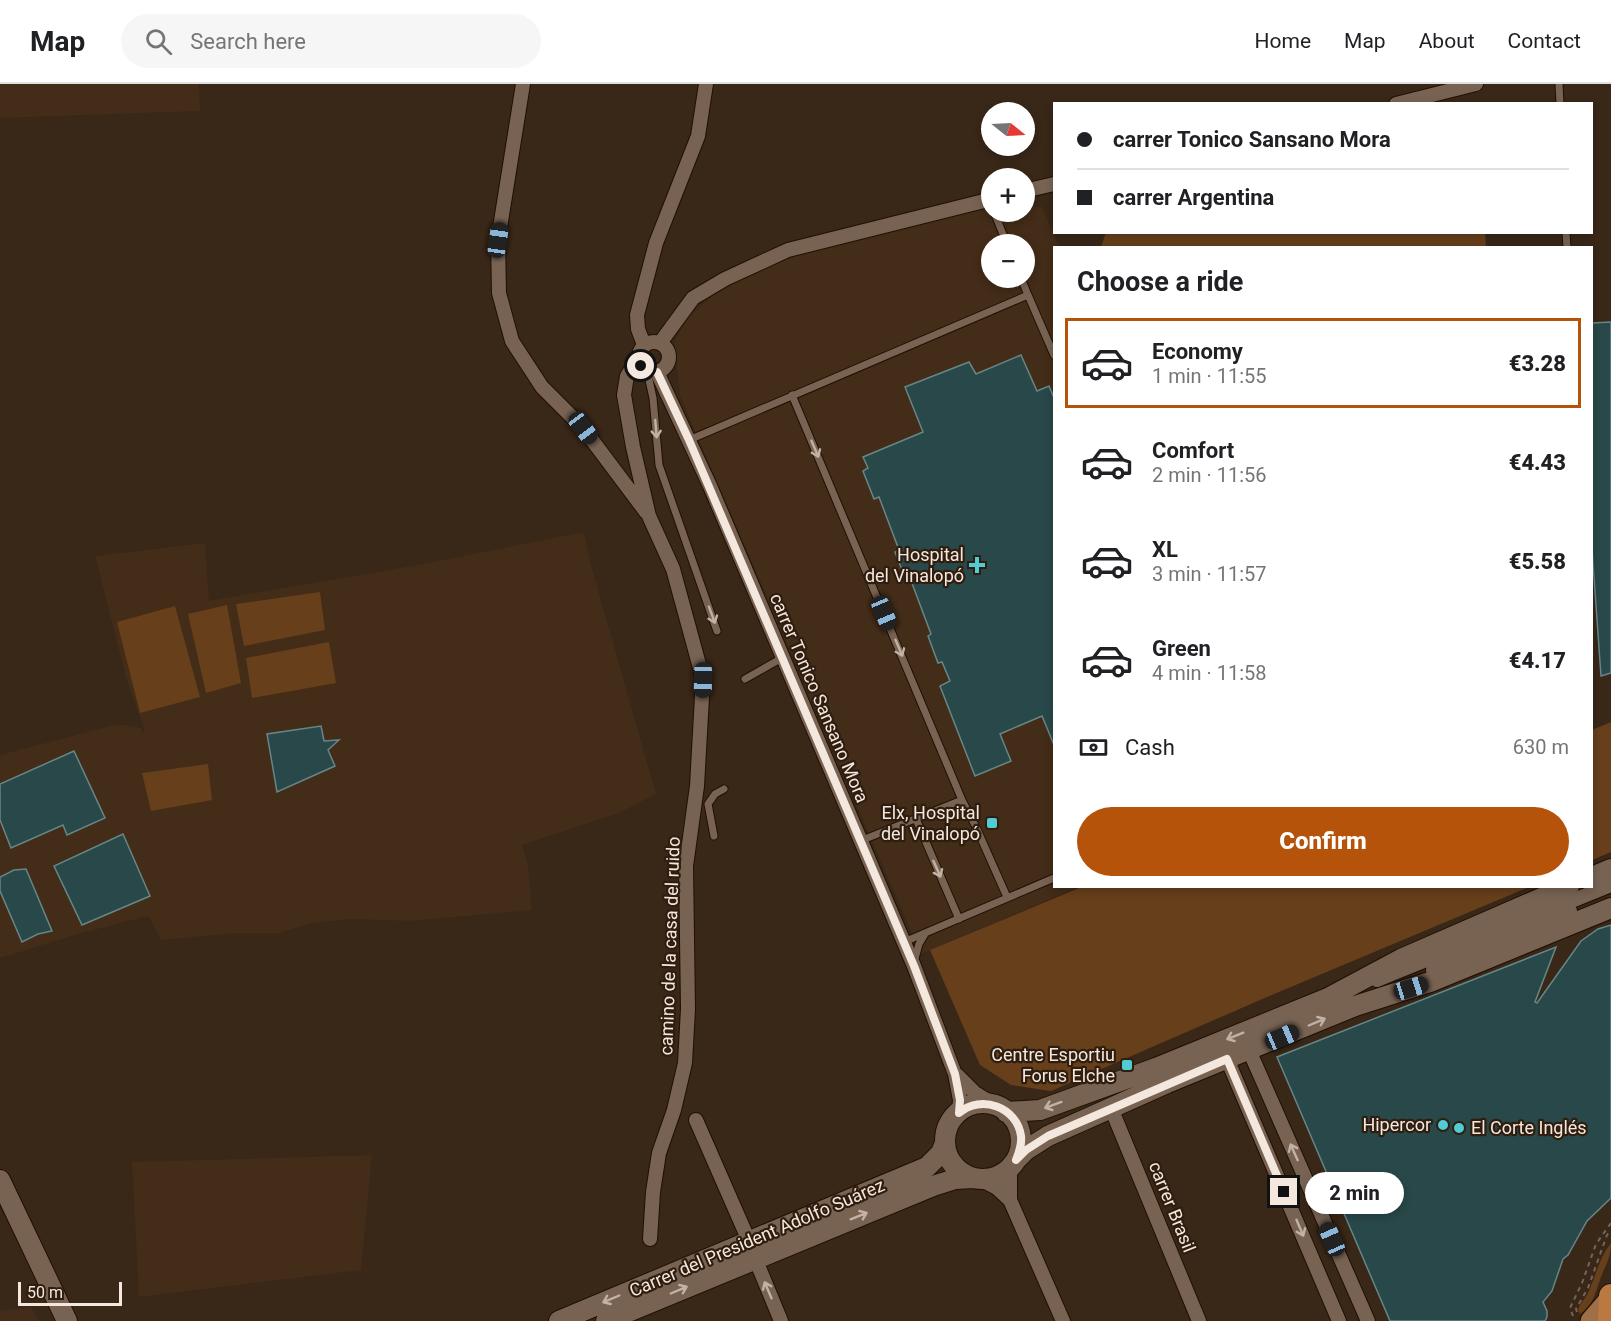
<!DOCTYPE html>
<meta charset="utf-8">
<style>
:root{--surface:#fff;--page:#f6f6f6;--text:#202124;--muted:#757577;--line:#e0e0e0;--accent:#b45309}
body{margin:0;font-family:Roboto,sans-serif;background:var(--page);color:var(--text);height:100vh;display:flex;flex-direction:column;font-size:22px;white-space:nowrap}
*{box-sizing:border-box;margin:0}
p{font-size:20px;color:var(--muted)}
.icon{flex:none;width:33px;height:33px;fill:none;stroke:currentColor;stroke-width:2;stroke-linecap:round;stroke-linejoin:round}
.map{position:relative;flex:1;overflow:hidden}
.side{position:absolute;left:1053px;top:162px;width:540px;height:642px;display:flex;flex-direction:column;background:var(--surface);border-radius:0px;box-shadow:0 3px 9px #0003}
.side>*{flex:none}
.guide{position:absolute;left:1053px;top:18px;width:540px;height:132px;border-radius:0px;box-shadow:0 3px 9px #0003;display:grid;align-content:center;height:132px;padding:0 24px;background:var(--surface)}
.needle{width:39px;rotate:108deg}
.fabs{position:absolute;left:981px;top:18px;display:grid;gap:12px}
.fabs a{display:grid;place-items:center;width:54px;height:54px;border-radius:50%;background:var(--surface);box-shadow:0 3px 9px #0003;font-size:30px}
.scale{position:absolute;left:18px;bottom:15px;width:104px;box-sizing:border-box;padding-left:6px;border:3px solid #f4e7de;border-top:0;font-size:16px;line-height:21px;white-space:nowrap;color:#f4e7de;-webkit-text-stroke:4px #2f1e0f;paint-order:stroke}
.end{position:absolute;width:27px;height:27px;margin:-14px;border:8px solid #f4e7de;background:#111;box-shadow:0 0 0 3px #111}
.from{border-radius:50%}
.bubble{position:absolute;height:42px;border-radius:21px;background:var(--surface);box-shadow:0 3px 9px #0003;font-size:20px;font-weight:800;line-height:42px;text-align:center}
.car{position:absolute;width:18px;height:36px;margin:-18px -9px;border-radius:8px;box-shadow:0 0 4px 2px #0007;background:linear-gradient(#222 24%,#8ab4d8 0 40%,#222 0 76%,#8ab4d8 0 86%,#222 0)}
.guide b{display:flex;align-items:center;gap:21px;height:57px;font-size:22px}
.guide b+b{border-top:2px solid var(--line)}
.guide i{width:15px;height:15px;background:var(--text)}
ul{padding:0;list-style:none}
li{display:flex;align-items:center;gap:18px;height:90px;margin:0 12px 9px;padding:0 12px;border:3px solid transparent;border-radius:0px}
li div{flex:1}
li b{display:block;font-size:22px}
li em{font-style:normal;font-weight:800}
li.current{border-color:var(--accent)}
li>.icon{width:54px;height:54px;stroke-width:1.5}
h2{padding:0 24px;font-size:27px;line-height:72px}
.pay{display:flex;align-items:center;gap:15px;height:66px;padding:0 24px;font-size:22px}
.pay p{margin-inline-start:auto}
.cta{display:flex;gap:12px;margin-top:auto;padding:12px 24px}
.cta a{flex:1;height:69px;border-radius:36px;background:var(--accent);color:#fff;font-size:24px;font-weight:800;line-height:69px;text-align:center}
header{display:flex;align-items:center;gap:36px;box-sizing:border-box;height:84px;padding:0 30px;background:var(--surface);border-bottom:2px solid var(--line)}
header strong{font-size:28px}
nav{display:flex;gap:33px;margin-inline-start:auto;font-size:21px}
.search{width:420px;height:54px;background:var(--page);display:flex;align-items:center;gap:15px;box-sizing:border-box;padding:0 21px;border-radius:33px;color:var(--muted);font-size:22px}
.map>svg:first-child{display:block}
</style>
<header>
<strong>Map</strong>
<div class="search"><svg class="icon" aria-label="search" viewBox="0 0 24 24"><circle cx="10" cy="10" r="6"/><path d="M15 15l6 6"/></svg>Search here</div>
<nav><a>Home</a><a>Map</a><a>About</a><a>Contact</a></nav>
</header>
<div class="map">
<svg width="1611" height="1237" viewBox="0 0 1611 1237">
<rect width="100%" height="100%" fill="#392718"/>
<!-- built -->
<path fill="#432c18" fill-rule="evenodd" d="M0,0H199L200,27L0,34Z
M1025,123H1042L1059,163L1054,164V802L1078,803L921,870L680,312L674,258L688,234L716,208L793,171L984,124H991L992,128H1024ZM992,160H1024V194H992Z
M584,448L591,481L656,710L619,729L522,761L528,782L532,826L409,837L352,835L312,839L279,849H236L161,856L148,832L82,849L0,874V671L118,640L137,643L141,644L142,648L145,647L127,597L95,472L205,459L209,517L423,480Z
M372,1071L361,1186L139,1213L132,1078Z
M31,1223L39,1237H0V1227Z"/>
<!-- green -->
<path fill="#673f1b" d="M1106,148H1485L1486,163H1101Z
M320,508L325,546L244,562L236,520Z
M227,521L241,599L206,609L188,530Z
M175,522L200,613L140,629L117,538Z
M329,558L336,599L252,614L246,574Z
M1611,638V768L1592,776V646Z
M208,680L212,716L151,727L142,689Z
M1084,802H1529V803L1267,913L1051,1007L1011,1001L980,981L930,866Z
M1611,1159C1611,1175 1605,1181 1600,1196C1595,1210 1593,1221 1580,1230L1578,1226C1580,1219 1585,1215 1588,1209C1596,1192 1599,1174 1611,1159Z"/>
<!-- building -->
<path fill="#294849" stroke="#668688" stroke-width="1.5" d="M1611,238V589L1601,592L1592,465V239Z
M1021,271L1037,307L1049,302L1054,314V661L1042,632L1000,650L1011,677L975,692L940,602L950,597L942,578L938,579L928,552L931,550L910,494L906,496L895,468L899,466L879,413L874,415L863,387L868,384L863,373L923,348L905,303L969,278L976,290Z
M321,642L324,657L339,656L328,666L335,682L277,708L267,650Z
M74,667L105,734L67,751L63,741L11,764L0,736V700Z
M123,750L150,812L82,841L54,782Z
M26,785L52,847L38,850L22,858L0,807V793L14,786Z
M1611,841V1114L1587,1137L1568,1171L1563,1175L1552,1207L1543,1218L1547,1227V1233L1545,1237H1390L1277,973L1556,863L1535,918L1537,919L1581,857L1598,845Z"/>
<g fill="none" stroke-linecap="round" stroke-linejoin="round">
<defs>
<path id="lane" d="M1559,0L1560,20
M994,128L1007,160
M1566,148L1567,164
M1028,211L1054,271
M647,287L653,314L659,381L717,547
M792,311L962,716L976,743L1007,813
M689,356L1028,211L1021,194
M745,595L782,574
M916,735L959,835
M714,752L708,720L715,710L724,705
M860,757L962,716
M904,858L1054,794
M914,878L919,860L925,850"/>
<path id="street" d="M523,0L498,156L499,209L512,257L542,303L583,344L646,428
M1396,20L1476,0
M1024,107L1054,100
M639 273a15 15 0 1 1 30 0a15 15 0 1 1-30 0Z
M660,259L693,214L725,195L788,166L992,115
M644,261L638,245L637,231L656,159L698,52L706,0
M638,275L627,292L624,311L633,363L649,432L673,485L703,595L697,702L686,782L688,925L685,979L674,1026L659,1069L653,1108L650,1155
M657,288L710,402L914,882L955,990L960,1016L959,1029
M1433,886L1570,827
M1377,896L1611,801
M1249,966L1368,1237
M1227,975L1339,1237
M957,991L975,1009L996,1022
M1111,1024L1199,1237
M696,1036L749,1157
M1012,1081L1010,1090V1116L1063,1237
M980,1095L997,1104L1010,1116
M755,1174L781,1237"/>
<path id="secondary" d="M1592,793L1611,785
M945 1057a38 38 0 1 1 76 0a38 38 0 1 1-76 0Z
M1006,1028L1040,1026L1156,984L1328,914L1401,875L1569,802
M1016,1076L1026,1066L1048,1052L1167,999L1355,922L1430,898L1611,824
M0,1096L67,1237
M559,1237L927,1083L941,1069L945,1059
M606,1237L933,1102L955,1095L973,1094"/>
<path id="primary" d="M1591,1237L1610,1215"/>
<path id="highway" d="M1610,1237L1611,1212"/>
</defs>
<!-- lane casing -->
<use href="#lane" stroke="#201003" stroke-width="9"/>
<!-- street casing -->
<use href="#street" stroke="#201003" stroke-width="16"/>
<!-- secondary casing -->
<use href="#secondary" stroke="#201003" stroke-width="22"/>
<!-- primary casing -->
<use href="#primary" stroke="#201003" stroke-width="23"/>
<!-- highway casing -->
<use href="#highway" stroke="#201003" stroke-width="26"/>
<!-- path -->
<path stroke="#756558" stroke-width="2" stroke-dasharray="4.5 4.5" stroke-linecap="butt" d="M1577,1228L1576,1225L1588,1204L1607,1151L1611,1147
M1573,1232L1570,1224L1582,1199L1596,1160L1611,1139"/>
<!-- lane -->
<use href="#lane" stroke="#786353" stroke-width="7"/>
<!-- street -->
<use href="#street" stroke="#786353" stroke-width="14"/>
<!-- secondary -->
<use href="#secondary" stroke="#786353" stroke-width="20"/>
<!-- primary -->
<use href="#primary" stroke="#9f7048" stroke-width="21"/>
<!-- highway -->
<use href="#highway" stroke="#b97940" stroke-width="24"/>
</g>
<!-- one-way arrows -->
<defs><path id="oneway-shaft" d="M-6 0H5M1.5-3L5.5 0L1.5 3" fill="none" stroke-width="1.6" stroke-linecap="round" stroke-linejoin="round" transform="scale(1.5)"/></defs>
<g stroke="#c2b2a6">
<use href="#oneway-shaft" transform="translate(656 345) rotate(85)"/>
<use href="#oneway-shaft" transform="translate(815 365) rotate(67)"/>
<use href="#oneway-shaft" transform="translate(712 531) rotate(70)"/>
<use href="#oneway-shaft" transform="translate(899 564) rotate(67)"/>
<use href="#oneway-shaft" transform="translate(937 785) rotate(66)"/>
<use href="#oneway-shaft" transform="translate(1317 938) rotate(-23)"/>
<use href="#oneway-shaft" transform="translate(1235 952) rotate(158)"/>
<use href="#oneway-shaft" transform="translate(1053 1021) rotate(160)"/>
<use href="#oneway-shaft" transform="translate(1294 1068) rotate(-114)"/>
<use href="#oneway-shaft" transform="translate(859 1132) rotate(-22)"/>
<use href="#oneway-shaft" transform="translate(1300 1144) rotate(67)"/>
<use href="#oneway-shaft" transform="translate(679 1206) rotate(-23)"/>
<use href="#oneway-shaft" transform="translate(768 1206) rotate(-113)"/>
<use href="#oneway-shaft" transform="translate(611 1215) rotate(157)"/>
</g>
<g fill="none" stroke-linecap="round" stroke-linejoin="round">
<!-- route -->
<path stroke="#f4e7de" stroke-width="8" d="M641,282L647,287L657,288L689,356L914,882L955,990L960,1016L959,1029C981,1010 1017,1023 1021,1052C1022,1061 1019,1068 1016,1076L1026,1066L1048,1052L1227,975L1284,1108"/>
</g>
<!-- markers -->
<g fill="#51ccd3" stroke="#2f1e0f" stroke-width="2">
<path d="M974 472h6v6h6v6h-6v6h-6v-6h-6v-6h6z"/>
<rect x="986" y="733" width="12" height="12" rx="3"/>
<rect x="1121" y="975" width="12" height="12" rx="3"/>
<circle cx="1443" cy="1041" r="6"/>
<circle cx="1459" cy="1044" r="6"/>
</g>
<g text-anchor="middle" stroke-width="4.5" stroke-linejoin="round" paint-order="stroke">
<!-- poi labels -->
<g font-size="18" fill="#f4e7de" stroke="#2f1e0f" text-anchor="end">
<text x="964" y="477">Hospital<tspan x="964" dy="21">del Vinalopó</tspan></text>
<text x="980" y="735">Elx, Hospital<tspan x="980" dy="21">del Vinalopó</tspan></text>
<text x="1115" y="977">Centre Esportiu<tspan x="1115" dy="21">Forus Elche</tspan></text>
<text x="1431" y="1047">Hipercor</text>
<text x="1471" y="1050" text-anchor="start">El Corte Inglés</text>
</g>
<!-- street labels -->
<g font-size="18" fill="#f4e7de" stroke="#2f1e0f">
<text transform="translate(819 614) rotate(67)" y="6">carrer Tonico Sansano Mora</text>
<text transform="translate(670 862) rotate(-88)" y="6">camino de la casa del ruido</text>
<text transform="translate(1172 1123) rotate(68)" y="6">carrer Brasil</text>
<text transform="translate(757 1154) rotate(-23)" y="6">Carrer del President Adolfo Suárez</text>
</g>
</g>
</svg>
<div class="fabs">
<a><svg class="needle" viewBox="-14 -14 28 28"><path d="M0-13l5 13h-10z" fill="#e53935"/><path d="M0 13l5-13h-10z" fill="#757577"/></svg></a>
<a>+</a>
<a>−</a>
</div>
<div class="scale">50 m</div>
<i class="end from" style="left:641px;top:282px"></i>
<i class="end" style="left:1284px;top:1108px"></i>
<div class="bubble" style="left:1305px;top:1088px;width:99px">2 min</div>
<i class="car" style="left:498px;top:156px;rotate:8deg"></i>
<i class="car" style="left:583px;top:344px;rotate:143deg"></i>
<i class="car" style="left:884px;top:529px;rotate:157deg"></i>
<i class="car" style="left:703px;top:596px;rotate:181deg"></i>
<i class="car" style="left:1411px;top:904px;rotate:73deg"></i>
<i class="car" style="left:1282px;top:953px;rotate:67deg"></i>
<i class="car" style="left:1332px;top:1155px;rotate:336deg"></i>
<div class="guide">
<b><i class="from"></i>carrer Tonico Sansano Mora</b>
<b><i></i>carrer Argentina</b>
</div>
<section class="side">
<h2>Choose a ride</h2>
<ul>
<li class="current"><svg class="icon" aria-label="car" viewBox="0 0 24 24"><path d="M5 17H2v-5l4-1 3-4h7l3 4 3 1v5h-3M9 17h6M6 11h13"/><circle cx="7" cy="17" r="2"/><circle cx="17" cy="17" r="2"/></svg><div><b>Economy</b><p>1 min · 11:55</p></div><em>€3.28</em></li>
<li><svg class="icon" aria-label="car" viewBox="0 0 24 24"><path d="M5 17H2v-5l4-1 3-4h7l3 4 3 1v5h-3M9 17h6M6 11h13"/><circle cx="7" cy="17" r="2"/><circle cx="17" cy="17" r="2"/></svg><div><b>Comfort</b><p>2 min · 11:56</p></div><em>€4.43</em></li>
<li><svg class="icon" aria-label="car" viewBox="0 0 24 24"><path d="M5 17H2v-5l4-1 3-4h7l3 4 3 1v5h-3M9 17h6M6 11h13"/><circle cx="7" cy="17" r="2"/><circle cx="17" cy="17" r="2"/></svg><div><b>XL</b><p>3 min · 11:57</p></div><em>€5.58</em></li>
<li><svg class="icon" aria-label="car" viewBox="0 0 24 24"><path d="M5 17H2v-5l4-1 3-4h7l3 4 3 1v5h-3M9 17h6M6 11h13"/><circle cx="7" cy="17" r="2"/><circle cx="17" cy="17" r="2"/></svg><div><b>Green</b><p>4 min · 11:58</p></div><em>€4.17</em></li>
</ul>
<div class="pay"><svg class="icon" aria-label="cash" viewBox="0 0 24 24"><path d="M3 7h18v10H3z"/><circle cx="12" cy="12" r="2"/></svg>Cash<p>630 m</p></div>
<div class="cta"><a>Confirm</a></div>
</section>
</div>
